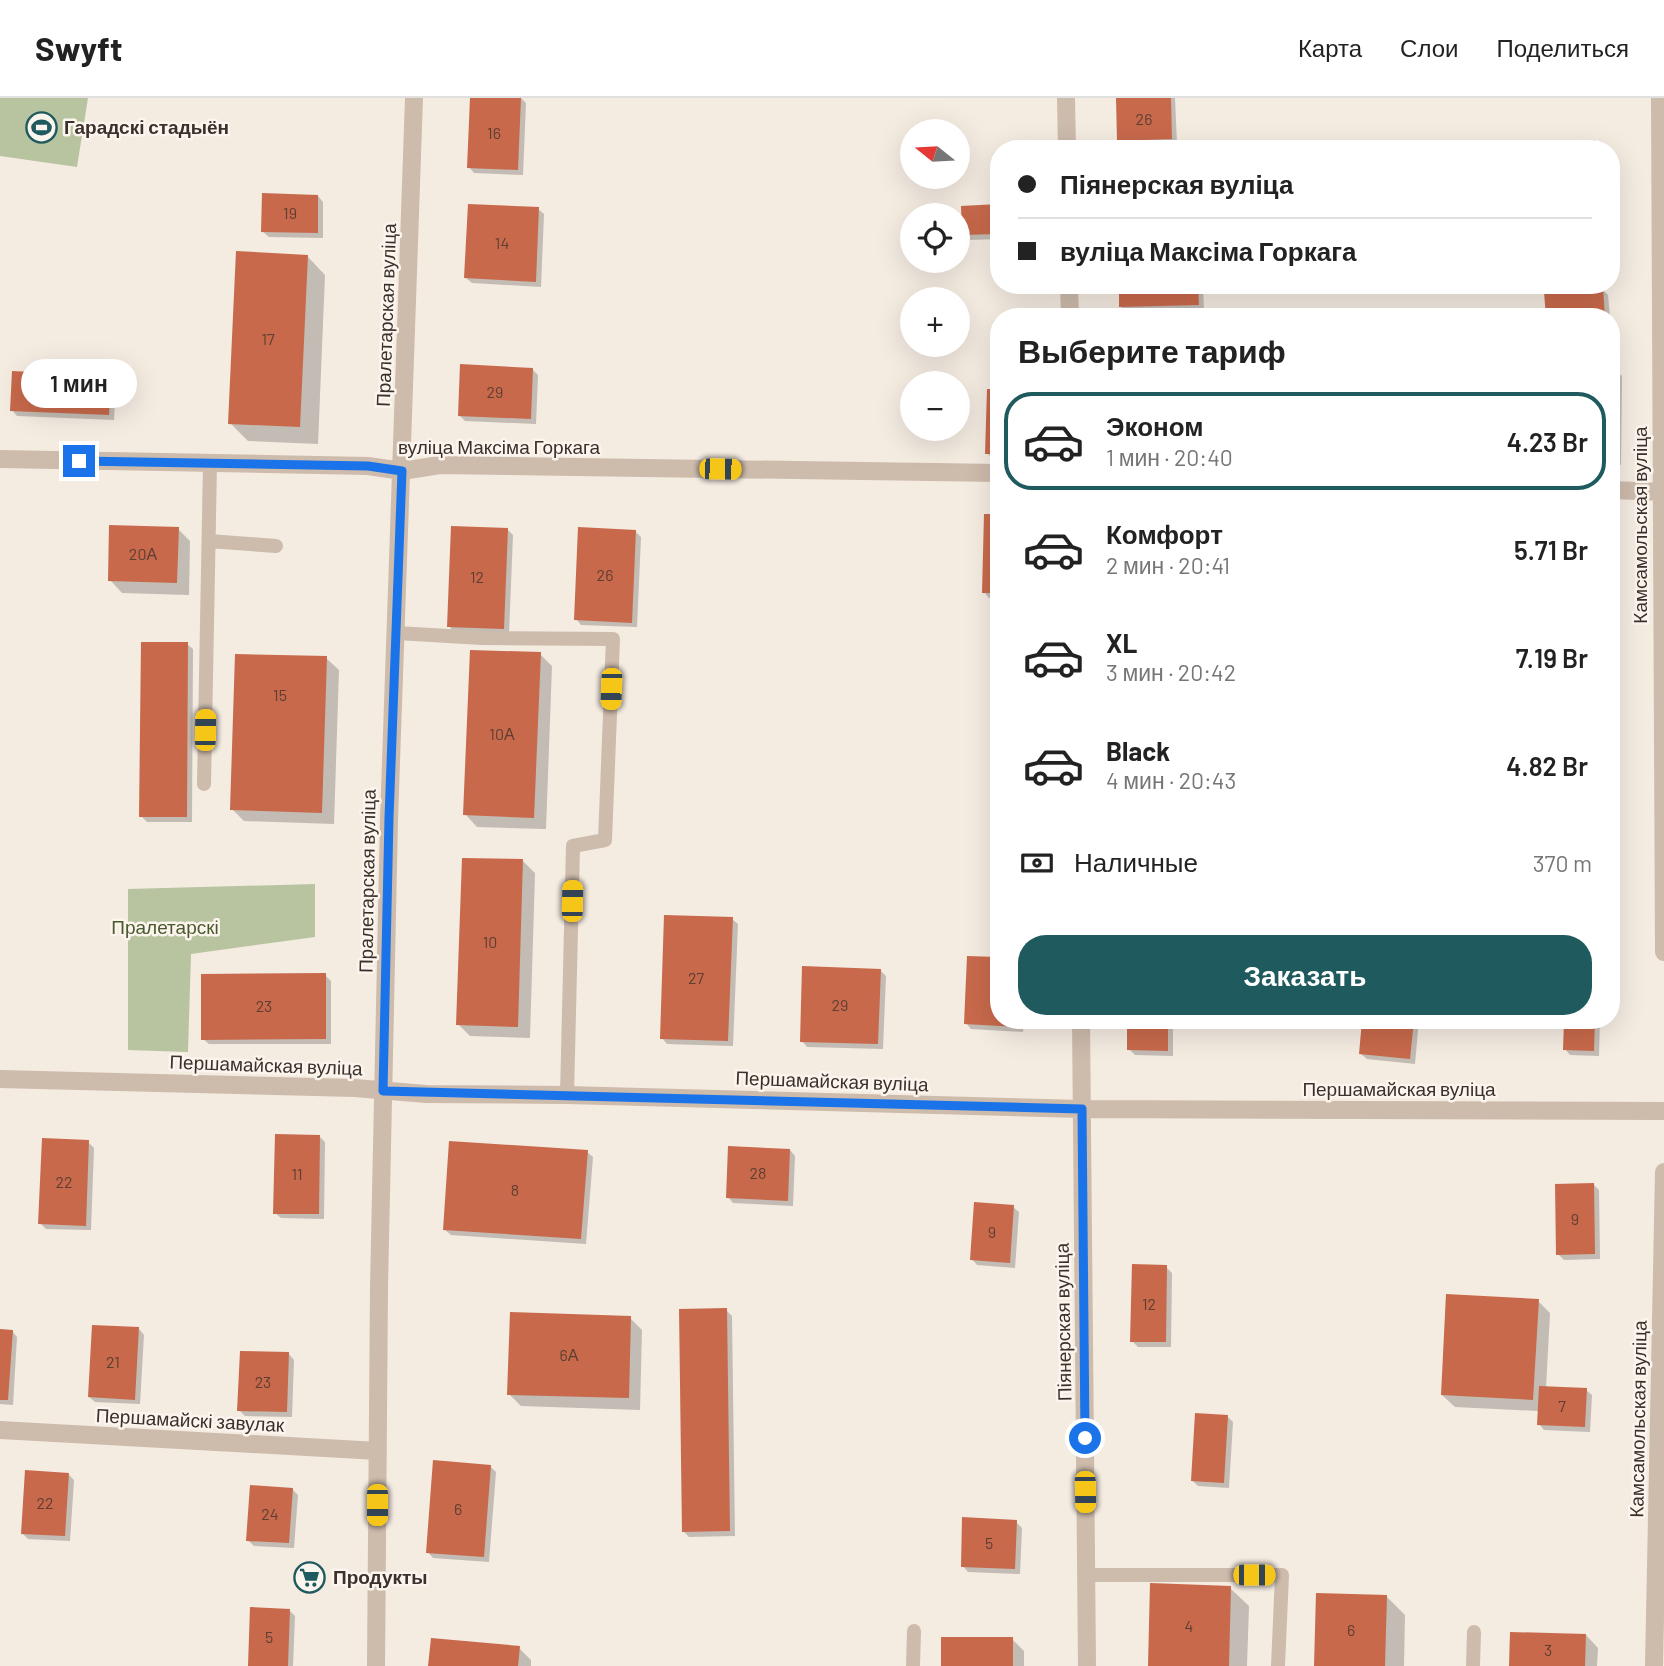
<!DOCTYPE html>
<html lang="ru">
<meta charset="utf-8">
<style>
:root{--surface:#fff;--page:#f2f2f2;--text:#222;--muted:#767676;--line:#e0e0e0;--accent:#1f5a5e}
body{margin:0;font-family:Barlow,sans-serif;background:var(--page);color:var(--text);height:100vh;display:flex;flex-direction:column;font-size:26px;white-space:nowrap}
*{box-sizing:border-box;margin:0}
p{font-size:23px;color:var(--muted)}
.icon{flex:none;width:38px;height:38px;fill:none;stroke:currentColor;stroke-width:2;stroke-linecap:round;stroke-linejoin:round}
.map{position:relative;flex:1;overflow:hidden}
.sheet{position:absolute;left:990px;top:210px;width:630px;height:721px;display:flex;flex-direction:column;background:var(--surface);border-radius:28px;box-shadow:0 7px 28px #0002}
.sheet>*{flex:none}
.hud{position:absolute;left:990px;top:42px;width:630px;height:154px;border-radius:28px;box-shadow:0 7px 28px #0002;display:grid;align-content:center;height:154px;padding:0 28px;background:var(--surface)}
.needle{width:46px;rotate:288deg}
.fabs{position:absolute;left:900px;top:21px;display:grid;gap:14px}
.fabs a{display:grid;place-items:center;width:70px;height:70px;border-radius:50%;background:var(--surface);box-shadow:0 7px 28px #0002;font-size:35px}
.end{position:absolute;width:32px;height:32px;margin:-16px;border:9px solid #1a73e8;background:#fff;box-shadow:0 0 0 4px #fff}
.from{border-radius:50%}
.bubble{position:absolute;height:49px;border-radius:24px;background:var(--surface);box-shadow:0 7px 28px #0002;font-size:23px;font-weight:600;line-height:49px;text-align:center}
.car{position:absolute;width:21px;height:42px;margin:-21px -10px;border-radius:9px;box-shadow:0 0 5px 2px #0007;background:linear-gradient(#f5c518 24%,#345 0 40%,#f5c518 0 76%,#345 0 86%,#f5c518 0)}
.hud b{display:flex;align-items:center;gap:24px;height:66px;font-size:26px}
.hud b+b{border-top:2px solid var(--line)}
.hud i{width:18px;height:18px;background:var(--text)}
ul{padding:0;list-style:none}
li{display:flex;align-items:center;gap:21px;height:98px;margin:0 14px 10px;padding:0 14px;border:4px solid transparent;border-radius:28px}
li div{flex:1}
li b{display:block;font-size:26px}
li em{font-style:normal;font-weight:600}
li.active{border-color:var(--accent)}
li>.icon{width:63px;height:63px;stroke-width:1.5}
h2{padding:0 28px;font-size:32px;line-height:84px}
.pay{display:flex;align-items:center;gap:18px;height:77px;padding:0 28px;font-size:26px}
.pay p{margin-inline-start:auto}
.button{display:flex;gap:14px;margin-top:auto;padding:14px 28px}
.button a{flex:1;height:80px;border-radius:28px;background:var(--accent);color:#fff;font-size:28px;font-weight:600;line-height:80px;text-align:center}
header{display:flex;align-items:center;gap:42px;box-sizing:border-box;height:98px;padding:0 35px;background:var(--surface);border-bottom:2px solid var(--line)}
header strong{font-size:33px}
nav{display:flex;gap:38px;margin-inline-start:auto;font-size:24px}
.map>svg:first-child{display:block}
</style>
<header>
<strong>Swyft</strong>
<nav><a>Карта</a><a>Слои</a><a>Поделиться</a></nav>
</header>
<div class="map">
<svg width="1664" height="1568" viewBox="0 0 1664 1568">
<rect width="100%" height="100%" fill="#f4ebe1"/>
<!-- green -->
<path fill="#b8c4a0" d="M0,0H88L77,69L0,58Z
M315,786V839L191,856L188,954L128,952V791Z"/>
<!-- shadow -->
<path fill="#0003" d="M472,0H521L526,5L523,77L474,75L469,69Z
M1118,0H1175L1177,46L1125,48L1119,42Z
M318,98L323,104V140L269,139L263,134Z
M999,109V141L969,142L964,136Z
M538,111L544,116L541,189L472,185L466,180Z
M307,158L325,177L318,346L248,343L230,325Z
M1120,187H1203L1204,212L1127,214L1121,209Z
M1602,191L1608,197L1610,219H1548Z
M532,271L538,277L536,326L465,323L460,318Z
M1612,273H1616L1622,278L1621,367H1612Z
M111,280L116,285L114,322L17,318L12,312Z
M988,293H999V361H993L987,355Z
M985,417H999V500H989L984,494Z
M178,431L190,443L189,497L122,495L110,482Z
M507,431L513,437L509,536L454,534L449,528Z
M635,433L641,439L637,529L581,527L576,521Z
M187,546L193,551L192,724H147L141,718Z
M540,556L552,568L546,731L477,729L465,716Z
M326,560L339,572L334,726L244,723L232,711Z
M523,763L535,775L530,940L470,938L458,926Z
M732,821L738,826L733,948L667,946L662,940Z
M969,859L999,861V922H1024L1023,934L971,931L966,925Z
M880,872L886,878L883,951L807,949L802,943Z
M325,877L331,883V946H209L203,941Z
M1129,922H1173V958L1135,957L1129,951Z
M1364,922H1419L1415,966L1367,961L1361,956Z
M1566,922H1600L1599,958L1570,957L1565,951Z
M320,1039L325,1044L324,1121L281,1120L275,1115Z
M88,1044L94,1050L91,1132L46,1131L40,1125Z
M790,1052L795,1058L793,1108L733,1105L728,1099Z
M587,1054L593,1059L586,1146L451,1137L445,1132Z
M1593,1086L1599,1092L1600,1161L1564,1162L1558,1156Z
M1013,1109L1019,1114L1015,1170L977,1167L972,1161Z
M1166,1169L1172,1175L1171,1249H1138L1132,1243Z
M1538,1203L1550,1215L1546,1290L1586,1292L1592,1297L1590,1334L1544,1332L1539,1326V1313L1455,1309L1442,1297Z
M726,1212L732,1218L735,1438L689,1439L683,1433Z
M630,1220L642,1232L640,1312L521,1308L509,1296Z
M139,1231L144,1237L140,1306L95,1304L89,1299Z
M0,1233H12L17,1239L13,1307L0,1306Z
M289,1256L294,1262L292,1319L245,1318L239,1312Z
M1227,1318L1233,1324L1229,1390L1198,1388L1193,1383Z
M490,1368L496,1374L489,1464L433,1460L428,1454Z
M69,1377L74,1382L70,1443L28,1441L22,1435Z
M292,1391L298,1397L294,1450L254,1448L248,1442Z
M1016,1424L1022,1430L1020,1476L968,1474L963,1468Z
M1230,1490L1249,1508L1247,1568H1149Z
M1386,1498L1405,1517L1404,1568H1316Z
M290,1513L295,1518L293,1568H249Z
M1586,1537L1598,1550L1597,1568H1511Z
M1012,1541L1024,1553V1568H943Z
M519,1550L531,1562V1568H430Z"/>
<!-- building -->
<path fill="#c8694b" d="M470,0H521L518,72L467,70Z
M1116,0H1171L1172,41L1117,43Z
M1538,42H1595V51H1538Z
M262,95L318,97V135L261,134Z
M468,106L539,109L536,184L464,180Z
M999,106V136L962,137L961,108Z
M236,153L308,157L300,329L228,326Z
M1119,187H1198L1199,207L1119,209Z
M1603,189L1605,219H1546L1544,194Z
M460,266L533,270L531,321L458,318Z
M1612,271H1617L1616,362H1612Z
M12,273L111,278L109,317L10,313Z
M987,291H999V356H985Z
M984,416H999V495H982Z
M109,427L179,429L177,485L108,483Z
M451,428L508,430L504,531L447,529Z
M578,429L636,432L632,525L574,522Z
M141,544H188L187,719H139Z
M470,552L541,554L534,720L463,717Z
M235,556L327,558L322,715L230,712Z
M462,760L523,761L518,929L456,927Z
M664,817L733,819L728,943L660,941Z
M967,858L999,859V922H1019L1018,929L964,926Z
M802,868L881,871L878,946L800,944Z
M326,875V941L201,942V876Z
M1127,922H1168V953L1127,952Z
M1362,922H1414L1410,961L1359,956Z
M1564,922H1595L1594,953L1563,952Z
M275,1036L320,1037L319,1116H273Z
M42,1040L89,1042L86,1128L38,1126Z
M449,1043L588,1052L581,1141L443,1132Z
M728,1048L790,1051L788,1103L726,1100Z
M1594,1085L1595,1156L1556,1157L1555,1086Z
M974,1104L1014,1107L1010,1165L970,1162Z
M1132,1166L1167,1167L1166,1244H1130Z
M1446,1196L1539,1201L1533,1302L1441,1297Z
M727,1210L730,1433L682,1434L679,1211Z
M510,1214L631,1218L629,1300L507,1297Z
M92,1227L139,1229L135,1302L88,1299Z
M0,1231L13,1232L8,1302H0Z
M240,1253L289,1254L287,1314L237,1313Z
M1539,1288L1587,1290L1585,1329L1537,1327Z
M1195,1315L1228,1317L1224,1385L1191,1383Z
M433,1362L491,1367L484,1459L426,1455Z
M25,1372L69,1375L65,1438L21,1436Z
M250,1387L293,1390L289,1445L246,1443Z
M962,1419L1017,1422L1015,1471L961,1469Z
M1150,1485L1231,1488L1229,1568H1148Z
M1316,1495L1387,1497L1385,1568H1314Z
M250,1509L290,1511L288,1568H248Z
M1510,1534L1586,1536L1585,1568H1509Z
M941,1539H1013V1568H941Z
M431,1540L520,1548L518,1568H428Z"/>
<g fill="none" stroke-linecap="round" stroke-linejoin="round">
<!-- service -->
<path stroke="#cdbbac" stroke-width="14" d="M209,443L276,448
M397,535L482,540L613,541L605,742L573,748L567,997
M204,686L210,366
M1086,1477H1282L1278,1568
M913,1568L914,1533
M1473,1568L1474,1534"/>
<!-- minor -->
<path stroke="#cdbbac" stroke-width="18" d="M1066,0L1067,51
M1660,0L1664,854
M1069,187L1070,219
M0,361L368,368L402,373L440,367L999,375
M1612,392L1664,394
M1081,922L1087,1568
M0,981L355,990L426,996L567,997L1082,1011L1664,1013
M0,1332L378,1353
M376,1568L379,1189L389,722L414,0
M1654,1568L1664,1074"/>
</g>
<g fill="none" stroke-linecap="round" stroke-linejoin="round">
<!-- route -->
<path stroke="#1a73e8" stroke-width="9" d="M79,363L368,368L402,373L389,720L383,993L1082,1011L1085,1340"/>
</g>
<!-- icons -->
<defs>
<symbol id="stadium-ring" viewBox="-11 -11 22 22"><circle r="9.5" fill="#fbf5ee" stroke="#1f5a5e" stroke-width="1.5"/><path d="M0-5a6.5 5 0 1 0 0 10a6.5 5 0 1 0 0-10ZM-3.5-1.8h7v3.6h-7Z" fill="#1f5a5e"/></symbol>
<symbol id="supermarket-ring" viewBox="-11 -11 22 22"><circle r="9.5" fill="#fbf5ee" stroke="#1f5a5e" stroke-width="1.5"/><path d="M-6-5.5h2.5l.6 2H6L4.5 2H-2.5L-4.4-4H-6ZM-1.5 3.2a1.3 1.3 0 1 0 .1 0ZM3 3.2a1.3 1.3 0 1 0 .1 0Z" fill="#1f5a5e"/></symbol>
</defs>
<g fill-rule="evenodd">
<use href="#stadium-ring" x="24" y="12" width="35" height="35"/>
<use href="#supermarket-ring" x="292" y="1462" width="35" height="35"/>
</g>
<g text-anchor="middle" stroke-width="5" stroke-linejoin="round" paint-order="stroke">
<!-- number labels -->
<g font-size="16" fill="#5e3e33">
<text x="1144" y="27">26</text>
<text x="494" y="41">16</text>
<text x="290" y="121">19</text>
<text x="502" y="151">14</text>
<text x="268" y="247">17</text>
<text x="495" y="300">29</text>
<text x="143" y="462">20А</text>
<text x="605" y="483">26</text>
<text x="477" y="485">12</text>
<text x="280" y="603">15</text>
<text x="502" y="642">10А</text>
<text x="490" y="850">10</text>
<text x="696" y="886">27</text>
<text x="840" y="913">29</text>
<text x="264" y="914">23</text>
<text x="758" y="1081">28</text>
<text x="297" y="1082">11</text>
<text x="64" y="1090">22</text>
<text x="515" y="1098">8</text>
<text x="1575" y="1127">9</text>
<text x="992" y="1140">9</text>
<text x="1149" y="1212">12</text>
<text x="569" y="1263">6А</text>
<text x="113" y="1270">21</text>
<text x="263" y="1290">23</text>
<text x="1562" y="1314">7</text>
<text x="45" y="1411">22</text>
<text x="458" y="1417">6</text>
<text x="270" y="1422">24</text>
<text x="989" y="1451">5</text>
<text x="1189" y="1534">4</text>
<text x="1351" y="1538">6</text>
<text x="269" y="1545">5</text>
<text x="1548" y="1558">3</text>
</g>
<!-- poi labels -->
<g font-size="19" font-weight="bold" fill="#3b302b" stroke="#fbf5ee" text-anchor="start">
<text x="64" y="36">Гарадскі стадыён</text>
<text x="333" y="1486">Продукты</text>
</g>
<!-- street labels -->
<g font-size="19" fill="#3b302b" stroke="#fbf5ee">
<text transform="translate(386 217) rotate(-88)" y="7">Пралетарская вуліца</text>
<text x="499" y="356">вуліца Максіма Горкага</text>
<text transform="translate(1640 427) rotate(-90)" y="7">Камсамольская вуліца</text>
<text transform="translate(367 783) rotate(-89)" y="7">Пралетарская вуліца</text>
<text transform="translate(266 967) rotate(2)" y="7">Першамайская вуліца</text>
<text transform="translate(832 983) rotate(2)" y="7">Першамайская вуліца</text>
<text x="1399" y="998">Першамайская вуліца</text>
<text transform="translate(1063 1224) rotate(-91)" y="7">Піянерская вуліца</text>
<text transform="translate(1638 1321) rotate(-89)" y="7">Камсамольская вуліца</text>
<text transform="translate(190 1322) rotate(3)" y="7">Першамайскі завулак</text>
</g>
<!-- park labels -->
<g font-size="19" fill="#4a5a2e" stroke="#fbf5ee">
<text x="165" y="836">Пралетарскі</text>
</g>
</g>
</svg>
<div class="fabs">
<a><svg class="needle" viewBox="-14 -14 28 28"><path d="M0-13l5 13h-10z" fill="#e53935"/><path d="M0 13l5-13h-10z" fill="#767676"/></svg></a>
<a><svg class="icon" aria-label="locate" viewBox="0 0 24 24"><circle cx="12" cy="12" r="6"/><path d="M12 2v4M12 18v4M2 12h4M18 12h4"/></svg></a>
<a>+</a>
<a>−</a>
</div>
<i class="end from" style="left:1085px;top:1340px"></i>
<i class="end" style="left:79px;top:363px"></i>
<div class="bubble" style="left:21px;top:261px;width:116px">1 мин</div>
<i class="car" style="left:720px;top:371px;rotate:91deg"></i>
<i class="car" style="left:611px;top:591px;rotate:182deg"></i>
<i class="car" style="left:205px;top:632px;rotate:1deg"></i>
<i class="car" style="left:572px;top:803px;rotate:1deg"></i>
<i class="car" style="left:1085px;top:1394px;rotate:179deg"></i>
<i class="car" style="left:377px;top:1407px;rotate:180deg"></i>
<i class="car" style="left:1254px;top:1477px;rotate:90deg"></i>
<div class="hud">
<b><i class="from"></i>Піянерская вуліца</b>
<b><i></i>вуліца Максіма Горкага</b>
</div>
<section class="sheet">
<h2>Выберите тариф</h2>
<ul>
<li class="active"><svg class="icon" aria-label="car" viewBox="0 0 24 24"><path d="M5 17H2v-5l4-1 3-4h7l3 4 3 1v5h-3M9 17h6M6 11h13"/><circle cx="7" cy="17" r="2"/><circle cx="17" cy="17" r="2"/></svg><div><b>Эконом</b><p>1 мин · 20:40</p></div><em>4.23 Br</em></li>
<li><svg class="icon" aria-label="car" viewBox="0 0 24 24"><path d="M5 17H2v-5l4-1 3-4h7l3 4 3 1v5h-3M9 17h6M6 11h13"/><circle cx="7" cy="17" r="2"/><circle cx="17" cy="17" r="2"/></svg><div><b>Комфорт</b><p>2 мин · 20:41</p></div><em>5.71 Br</em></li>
<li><svg class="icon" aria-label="car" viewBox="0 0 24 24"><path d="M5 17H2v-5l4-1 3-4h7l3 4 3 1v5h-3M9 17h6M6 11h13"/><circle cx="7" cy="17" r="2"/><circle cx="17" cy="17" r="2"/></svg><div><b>XL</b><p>3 мин · 20:42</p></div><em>7.19 Br</em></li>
<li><svg class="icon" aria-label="car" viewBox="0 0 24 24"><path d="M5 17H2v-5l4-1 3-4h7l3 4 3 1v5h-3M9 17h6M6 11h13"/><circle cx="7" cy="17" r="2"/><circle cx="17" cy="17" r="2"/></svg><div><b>Black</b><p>4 мин · 20:43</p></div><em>4.82 Br</em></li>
</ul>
<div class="pay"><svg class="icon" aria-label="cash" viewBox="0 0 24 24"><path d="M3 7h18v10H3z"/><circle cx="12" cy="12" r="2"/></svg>Наличные<p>370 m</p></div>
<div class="button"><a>Заказать</a></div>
</section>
</div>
